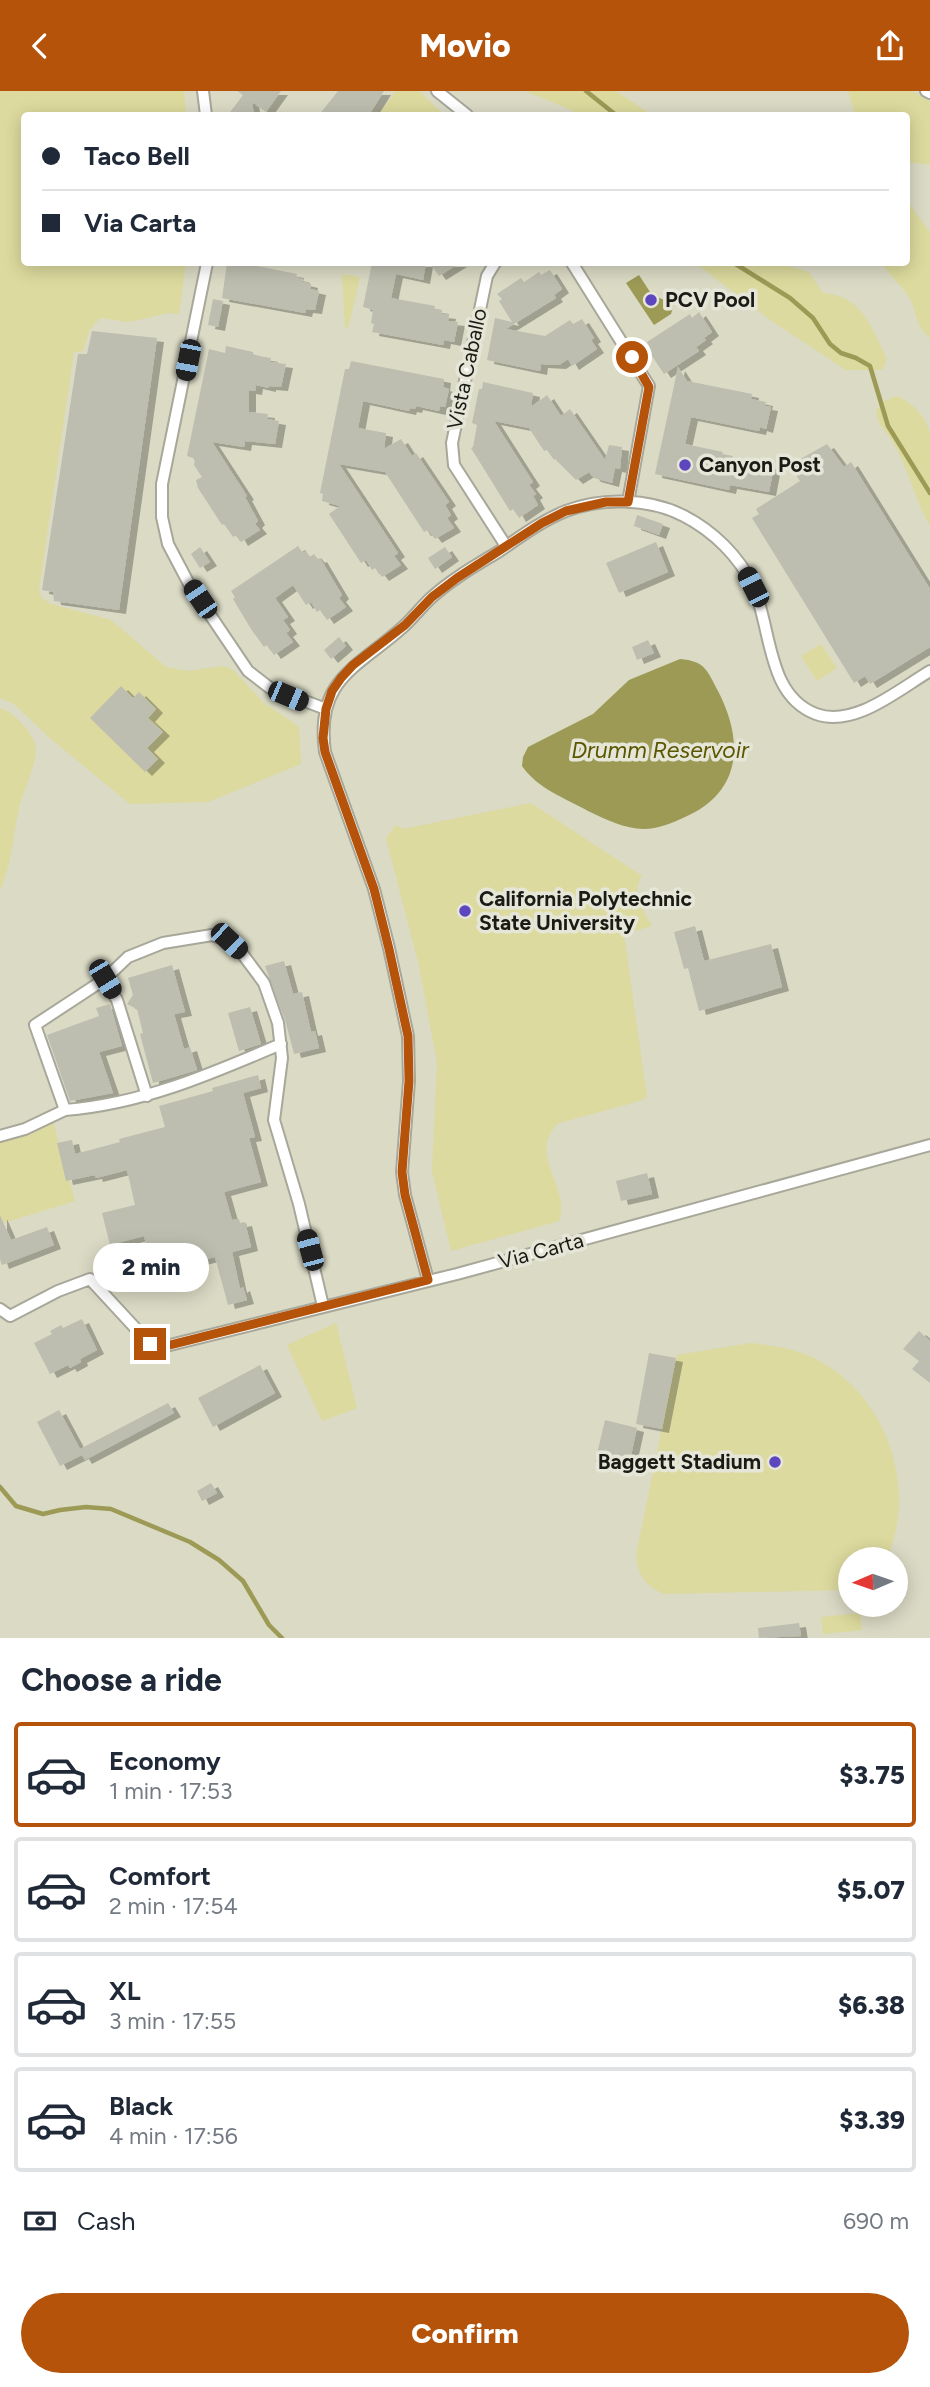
<!DOCTYPE html>
<meta charset="utf-8">
<style>
:root{--surface:#fff;--page:#f6f6f7;--text:#1f2937;--muted:#747a83;--line:#e0e1e3;--accent:#b45309}
body{margin:0;font-family:Figtree,sans-serif;background:var(--page);color:var(--text);height:100vh;display:flex;flex-direction:column;font-size:26px;white-space:nowrap}
*{box-sizing:border-box;margin:0}
p{font-size:23px;color:var(--muted)}
.icon{flex:none;width:38px;height:38px;fill:none;stroke:currentColor;stroke-width:2;stroke-linecap:round;stroke-linejoin:round}
.map{position:relative;height:1547px;overflow:hidden}
.sheet{display:flex;flex-direction:column;background:var(--surface);flex:1}
.sheet>*{flex:none}
.banner{position:absolute;left:21px;top:21px;width:889px;height:154px;border-radius:7px;box-shadow:0 4px 18px #0003;display:grid;align-content:center;height:154px;padding:0 21px;background:var(--surface)}
.needle{width:46px;rotate:268deg}
.controls{position:absolute;left:838px;top:1456px;display:grid;gap:14px}
.controls a{display:grid;place-items:center;width:70px;height:70px;border-radius:50%;background:var(--surface);box-shadow:0 4px 18px #0003;font-size:35px}
.end{position:absolute;width:32px;height:32px;margin:-16px;border:9px solid #b45309;background:#fff;box-shadow:0 0 0 4px #fff}
.from{border-radius:50%}
.bubble{position:absolute;height:49px;border-radius:24px;background:var(--surface);box-shadow:0 4px 18px #0003;font-size:23px;font-weight:800;line-height:49px;text-align:center}
.car{position:absolute;width:21px;height:42px;margin:-21px -10px;border-radius:9px;box-shadow:0 0 5px 2px #0007;background:linear-gradient(#222 24%,#8ab4d8 0 40%,#222 0 76%,#8ab4d8 0 86%,#222 0)}
.banner b{display:flex;align-items:center;gap:24px;height:66px;font-size:26px}
.banner b+b{border-top:2px solid var(--line)}
.banner i{width:18px;height:18px;background:var(--text)}
ul{padding:0;list-style:none}
li{display:flex;align-items:center;gap:21px;height:105px;margin:0 14px 10px;padding:0 7px;border:4px solid var(--line);border-radius:7px}
li div{flex:1}
li b{display:block;font-size:26px}
li em{font-style:normal;font-weight:800}
li.active{border-color:var(--accent)}
li>.icon{width:63px;height:63px;stroke-width:1.5}
h2{padding:0 21px;font-size:32px;line-height:84px}
.pay{display:flex;align-items:center;gap:18px;height:77px;padding:0 21px;font-size:26px}
.pay p{margin-inline-start:auto}
.primary-button{display:flex;gap:14px;margin-top:auto;padding:14px 21px}
.primary-button a{flex:1;height:80px;border-radius:42px;background:var(--accent);color:#fff;font-size:28px;font-weight:800;line-height:80px;text-align:center}
header{display:flex;justify-content:space-between;align-items:center;height:91px;padding:0 21px;background:var(--accent);color:#fff;font-size:32px;font-weight:800}
.map>svg:first-child{display:block}
</style>
<header><svg class="icon" aria-label="back" viewBox="0 0 24 24"><path d="M15 5l-7 7 7 7"/></svg>Movio<svg class="icon" aria-label="share" viewBox="0 0 24 24"><path d="M12 15V3M7 8l5-5 5 5M5 13v7h14v-7"/></svg></header>
<div class="map">
<svg width="930" height="1547" viewBox="0 0 930 1547">
<defs>
<filter id="shadow"><feDropShadow dx="7" dy="4" stdDeviation="0" flood-color="#0004"/></filter>
</defs>
<rect width="100%" height="100%" fill="#e6e6d8"/>
<!-- built -->
<path fill="#dadac5" fill-rule="evenodd" d="M0,0H930V1547H0ZM24,24H906V172H24ZM850,1468H896V1514H850Z"/>
<!-- green -->
<path fill="#dcda9e" d="M0,0H184L186,24H24V172H186L179,223L169,222L129,231L100,227L89,240L83,260L74,261L39,498L41,506L51,513L111,529L166,576L188,580L222,575L232,578L263,611L299,636L301,673L208,711L130,713L51,648L14,613L0,607Z
M396,0H419L444,24H378Z
M525,0H616L652,24H577L569,18Z
M848,0H912L930,10V74L907,71L906,24H855Z
M907,113L910,114L930,141V247C911,230 919,219 907,203C899,192 889,184 882,172H906Z
M695,172H777L809,181L823,202C862,204 872,238 887,268L882,279H846L773,231Z
M342,183L360,186L348,238L345,236Z
M898,305C914,314 926,325 930,343V435C914,407 908,375 891,348C883,335 878,336 876,319L886,309Z
M821,553L837,577L817,590L801,565Z
M0,617C13,620 37,645 36,660C34,681 22,701 18,722C12,751 12,771 0,800Z
M531,712L642,785C630,802 644,820 652,835L624,843L647,1006L640,1010L559,1032C525,1062 572,1097 559,1130L451,1160L432,1080L437,971L419,875L386,747L396,734L403,738Z
M53,1031L75,1110L0,1133V1046Z
M336,1232L357,1317L322,1330L287,1254Z
M751,1252C765,1254 780,1255 793,1259C857,1278 897,1340 899,1405C900,1427 894,1448 888,1468H850V1499L665,1503C644,1496 635,1480 637,1459L677,1264Z
M860,1522L862,1539L823,1543L821,1526Z"/>
<!-- water -->
<path fill="#9c9a55" d="M639,184L652,204L674,213L671,223L654,234L626,192Z
M680,568C705,570 707,579 718,600C744,650 742,701 685,726C672,732 658,738 644,738C625,738 605,728 588,720C565,707 538,698 522,675L523,666L528,656L593,623L629,589Z"/>
<g fill="none" stroke-linecap="round" stroke-linejoin="round">
<!-- stream -->
<path stroke="#9c9a55" stroke-width="4.5" d="M586,0L616,24
M734,172L790,207L813,227L830,253L841,262L856,267L870,275L888,335L930,402
M0,1396L16,1415L43,1423L60,1419L86,1416L111,1418L190,1451L219,1469L243,1490L269,1534L282,1547"/>
</g>
<!-- building -->
<path fill="#bebeb0" filter="url(#shadow)" d="M237,0H281L266,21L252,11L254,24H228L243,4Z
M338,0H384L369,24H319Z
M227,172H252V174L297,183L296,186L303,188V191L311,193L310,198L319,200L315,219L306,218L305,222L222,207Z
M372,172H426L423,189L396,183L391,207L435,215L434,218L442,219L441,223L449,224L448,230L458,231L454,251L444,249L443,254L372,241L374,233L371,232L373,219L363,216Z
M430,172H460L439,185Z
M550,179L562,198L554,204L556,207L506,238L545,245L570,229L573,233L582,228L594,247L591,249L597,258L572,275L568,268L559,274L541,273L540,280L487,269L495,227L512,231L499,210L502,208L497,203L521,187L524,191L539,181L541,184Z
M213,208L223,210L218,236L208,234Z
M699,221L712,241L704,247L706,249L696,256L699,260L664,283L648,259L650,257L647,251L690,223L692,227Z
M92,240L157,247L119,519L54,510L53,501L42,499L78,263H87Z
M226,255L253,261V264L271,267L270,271L286,273L281,296L269,295V297L256,294L255,300L249,299V321L268,323L267,328L279,330L275,353L245,350L244,356L212,351L247,405L245,406L258,430L255,433L260,439L241,451L237,444L233,446L224,433L222,434L198,397L196,389L202,386L194,374L195,368L187,365L209,258L225,262Z
M351,270L444,288L443,296L449,298L445,316L440,315L439,320L416,315L415,318L410,317L409,320L363,310L358,337L386,342L384,358L401,348L412,365L416,362L449,411L445,414L451,424L447,427L454,437L435,448L428,439L424,441L385,381L339,373L398,462L394,465L401,474L382,486L375,477L372,479L366,469L361,472L329,423L340,415L322,410L323,403L320,402L345,278H349Z
M678,276L687,290L752,303L751,308L766,311L765,315L771,316L766,338L760,336L759,340L691,326L685,353L723,361L722,363L733,365L732,371L762,377L763,373L774,375L769,401L730,394L729,399L655,383Z
M483,291L533,302L531,316L547,304L561,325L570,318L605,369L609,354L622,356L620,378L615,377L612,392L594,387L589,381L576,389L555,368L554,369L547,359L544,360L529,337L494,330L533,391L529,394L536,403L533,405L538,414L519,427L514,418L510,420L471,357L473,356L477,334L472,332L479,298H482Z
M827,353L844,376L851,371L930,498V556L870,593L865,585L854,592L752,427L759,423L756,418L800,390L790,374Z
M637,424L663,433L659,444L634,435Z
M656,451L668,481L619,502L606,472Z
M298,455L303,462L306,460L310,466L314,463L318,468L320,467L342,504L339,507L346,516L327,529L320,519L317,521L311,511L306,514L293,494L275,507L288,526L283,529L290,539L286,542L293,551L274,564L267,554L264,556L251,538L233,508L235,506L231,500Z
M200,456L210,471L200,477L191,463Z
M445,456L452,466L435,478L428,467Z
M339,546L346,555L331,568L324,559Z
M648,549L654,562L637,569L632,556Z
M121,595L133,607L139,601L156,618L148,627L163,641L147,657L158,668L145,681L90,627Z
M695,835L704,870L771,853L782,896L699,920L688,877L684,878L674,841Z
M284,870L293,903L302,901L311,941L315,940L319,957L294,963L285,929L265,875Z
M172,874L185,921L174,923L184,958L190,956L197,979L153,992L140,943L143,942L137,918L127,913L133,904L128,887Z
M110,913L122,955L99,961L113,1002L70,1010L47,944L99,925L96,917Z
M250,916L261,953L239,960L228,922Z
M258,984L261,997L243,1002L255,1046L249,1047L261,1091L224,1101L232,1129L239,1128L240,1132L245,1131L251,1156L232,1161L240,1198L243,1196L247,1209L228,1214L215,1166L192,1172L193,1176L155,1186L144,1145L110,1154L102,1122L135,1114L127,1079L96,1087L95,1084L66,1090L57,1052L72,1049L75,1063L120,1051L119,1048L165,1036L159,1015L213,1000L212,997Z
M647,1082L652,1103L621,1110L616,1090Z
M0,1124L11,1149L47,1136L54,1154L2,1174L0,1168Z
M82,1228L97,1259L80,1268L81,1271L70,1277L68,1274L50,1283L34,1252L52,1243L50,1240L61,1234L63,1237Z
M919,1240L930,1250V1292L912,1278L919,1270L903,1258Z
M649,1262L676,1267L662,1338L636,1333Z
M260,1274L275,1302L213,1336L198,1307Z
M168,1312L174,1322L85,1369L82,1364L60,1375L37,1331L59,1319L80,1358Z
M605,1329L637,1337L628,1378L595,1371Z
M211,1392L217,1402L202,1410L197,1400Z
M799,1532L801,1545L759,1547L758,1537Z"/>
<g fill="none" stroke-linecap="round" stroke-linejoin="round">
<defs>
<path id="street" d="M203,0L206,24
M437,0L467,24
M926,0L930,2
M207,172L162,393V426L168,453L188,491L248,580L270,597L326,618
M495,172L487,185L452,352L454,374L506,455
M572,172L649,295L628,411
M105,888L117,909L147,1005
M65,1019C142,1013 211,983 281,953
M0,1045L25,1038L65,1019L35,934L105,888L128,866L163,852L212,844L229,850L241,861L264,892L278,932L282,967L274,1029L299,1113L323,1215
M428,1189L405,1104L402,1081L409,990L408,945L389,857L374,798L325,661C315,588 357,577 403,536C413,527 422,515 432,506C452,488 475,475 498,461C520,446 541,430 566,420C602,406 649,407 684,425C713,440 739,465 753,495C772,537 766,604 816,623C854,637 898,599 930,580
M0,1218L10,1225L58,1200L90,1188L150,1253L170,1254L457,1183L930,1054"/>
</defs>
<!-- street casing -->
<use href="#street" stroke="#a7a79a" stroke-width="14"/>
<!-- street -->
<use href="#street" stroke="#fff" stroke-width="10"/>
</g>
<g fill="none" stroke-linecap="round" stroke-linejoin="round">
<!-- route -->
<path stroke="#b45309" stroke-width="9" d="M150,1253L170,1254L428,1189L405,1104L402,1081L409,990L408,945L389,858L374,798L325,661L323,647L326,618L332,600L341,587L353,574L405,534L432,506L457,487L542,432L566,420L606,411H628L649,296L632,266"/>
</g>
<!-- markers -->
<g fill="#5e46bf" stroke="#e6e6d8" stroke-width="2.5">
<circle cx="651" cy="209" r="7"/>
<circle cx="685" cy="374" r="7"/>
<circle cx="465" cy="820" r="7"/>
<circle cx="775" cy="1371" r="7"/>
</g>
<g text-anchor="middle" stroke-width="7" stroke-linejoin="round" paint-order="stroke">
<!-- poi labels -->
<g font-size="21" font-weight="bold" fill="#1b1b16" stroke="#e6e6d8" text-anchor="start">
<text x="665" y="216">PCV Pool</text>
<text x="699" y="381">Canyon Post</text>
<text x="479" y="815">California Polytechnic<tspan x="479" dy="24">State University</tspan></text>
<text x="761" y="1378" text-anchor="end">Baggett Stadium</text>
</g>
<!-- street labels -->
<g font-size="21" fill="#1b1b16" stroke="#e6e6d8">
<text transform="translate(467 278) rotate(-78)" y="7">Vista Caballo</text>
<text transform="translate(541 1160) rotate(-15)" y="7">Via Carta</text>
</g>
<!-- water labels -->
<g font-size="23" font-style="italic" fill="#5b5700" stroke="#e6e6d8">
<text x="660" y="667">Drumm Reservoir</text>
</g>
</g>
</svg>
<div class="controls">
<a><svg class="needle" viewBox="-14 -14 28 28"><path d="M0-13l5 13h-10z" fill="#e53935"/><path d="M0 13l5-13h-10z" fill="#747a83"/></svg></a>
</div>
<i class="end from" style="left:632px;top:266px"></i>
<i class="end" style="left:150px;top:1253px"></i>
<div class="bubble" style="left:93px;top:1152px;width:116px">2 min</div>
<i class="car" style="left:188px;top:269px;rotate:191deg"></i>
<i class="car" style="left:753px;top:496px;rotate:333deg"></i>
<i class="car" style="left:200px;top:508px;rotate:326deg"></i>
<i class="car" style="left:288px;top:605px;rotate:113deg"></i>
<i class="car" style="left:229px;top:850px;rotate:133deg"></i>
<i class="car" style="left:105px;top:888px;rotate:149deg"></i>
<i class="car" style="left:310px;top:1159px;rotate:345deg"></i>
<div class="banner">
<b><i class="from"></i>Taco Bell</b>
<b><i></i>Via Carta</b>
</div>
</div>
<section class="sheet">
<h2>Choose a ride</h2>
<ul>
<li class="active"><svg class="icon" aria-label="car" viewBox="0 0 24 24"><path d="M5 17H2v-5l4-1 3-4h7l3 4 3 1v5h-3M9 17h6M6 11h13"/><circle cx="7" cy="17" r="2"/><circle cx="17" cy="17" r="2"/></svg><div><b>Economy</b><p>1 min · 17:53</p></div><em>$3.75</em></li>
<li><svg class="icon" aria-label="car" viewBox="0 0 24 24"><path d="M5 17H2v-5l4-1 3-4h7l3 4 3 1v5h-3M9 17h6M6 11h13"/><circle cx="7" cy="17" r="2"/><circle cx="17" cy="17" r="2"/></svg><div><b>Comfort</b><p>2 min · 17:54</p></div><em>$5.07</em></li>
<li><svg class="icon" aria-label="car" viewBox="0 0 24 24"><path d="M5 17H2v-5l4-1 3-4h7l3 4 3 1v5h-3M9 17h6M6 11h13"/><circle cx="7" cy="17" r="2"/><circle cx="17" cy="17" r="2"/></svg><div><b>XL</b><p>3 min · 17:55</p></div><em>$6.38</em></li>
<li><svg class="icon" aria-label="car" viewBox="0 0 24 24"><path d="M5 17H2v-5l4-1 3-4h7l3 4 3 1v5h-3M9 17h6M6 11h13"/><circle cx="7" cy="17" r="2"/><circle cx="17" cy="17" r="2"/></svg><div><b>Black</b><p>4 min · 17:56</p></div><em>$3.39</em></li>
</ul>
<div class="pay"><svg class="icon" aria-label="cash" viewBox="0 0 24 24"><path d="M3 7h18v10H3z"/><circle cx="12" cy="12" r="2"/></svg>Cash<p>690 m</p></div>
<div class="primary-button"><a>Confirm</a></div>
</section>
